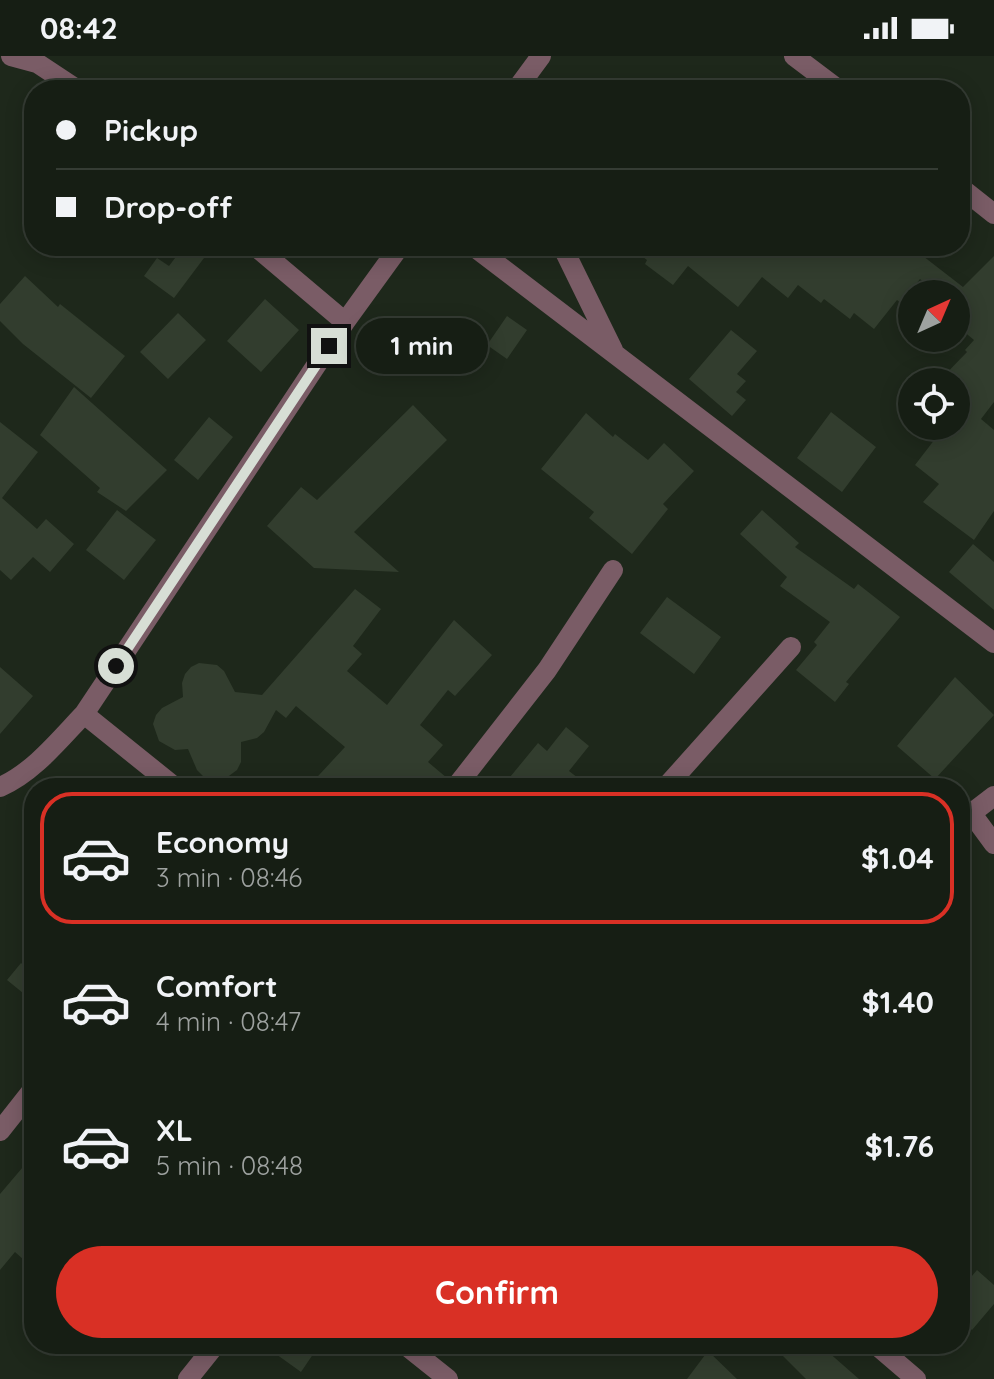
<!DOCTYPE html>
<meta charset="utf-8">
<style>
:root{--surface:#161e14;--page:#1f271d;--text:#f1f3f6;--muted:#9ea2a0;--line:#353c34;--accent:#d93025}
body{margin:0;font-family:Quicksand,sans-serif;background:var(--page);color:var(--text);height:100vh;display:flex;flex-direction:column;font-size:30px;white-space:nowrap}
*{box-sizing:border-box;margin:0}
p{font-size:26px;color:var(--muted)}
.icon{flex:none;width:44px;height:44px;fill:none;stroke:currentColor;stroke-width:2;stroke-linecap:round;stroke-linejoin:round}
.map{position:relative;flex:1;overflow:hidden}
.panel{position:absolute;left:24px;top:722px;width:946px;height:576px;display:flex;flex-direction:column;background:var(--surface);border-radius:32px;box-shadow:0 4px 20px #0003,0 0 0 2px var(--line)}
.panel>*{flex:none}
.banner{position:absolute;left:24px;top:24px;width:946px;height:176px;border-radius:32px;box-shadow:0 4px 20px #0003,0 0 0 2px var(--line);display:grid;align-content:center;height:176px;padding:0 32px;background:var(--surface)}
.needle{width:52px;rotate:44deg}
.controls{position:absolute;left:898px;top:224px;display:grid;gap:16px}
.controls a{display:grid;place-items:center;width:72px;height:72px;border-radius:50%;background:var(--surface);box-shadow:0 4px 20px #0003,0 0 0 2px var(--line);font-size:40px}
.end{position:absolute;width:36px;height:36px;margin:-18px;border:10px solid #d7ded5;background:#111;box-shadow:0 0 0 4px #111}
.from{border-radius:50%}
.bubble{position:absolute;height:56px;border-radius:28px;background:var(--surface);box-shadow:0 4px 20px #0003,0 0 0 2px var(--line);font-size:26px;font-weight:800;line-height:56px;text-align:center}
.banner b{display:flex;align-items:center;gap:28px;height:76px;font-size:30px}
.banner b+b{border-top:2px solid var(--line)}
.banner i{width:20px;height:20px;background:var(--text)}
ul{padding:14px 0 0;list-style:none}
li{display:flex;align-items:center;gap:24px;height:132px;margin:0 16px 12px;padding:0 16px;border:4px solid transparent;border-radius:32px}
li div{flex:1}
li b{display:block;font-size:30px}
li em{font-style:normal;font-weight:800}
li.on{border-color:var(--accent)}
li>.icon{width:72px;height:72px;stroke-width:1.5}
.primary-button{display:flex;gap:16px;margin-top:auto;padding:16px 32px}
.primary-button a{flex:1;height:92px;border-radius:48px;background:var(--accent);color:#fff;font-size:32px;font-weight:800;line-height:92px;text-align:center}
.status{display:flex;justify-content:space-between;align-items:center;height:56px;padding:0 40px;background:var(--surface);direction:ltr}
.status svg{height:22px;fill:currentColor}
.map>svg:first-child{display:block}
</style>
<div class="status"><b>08:42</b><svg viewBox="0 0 49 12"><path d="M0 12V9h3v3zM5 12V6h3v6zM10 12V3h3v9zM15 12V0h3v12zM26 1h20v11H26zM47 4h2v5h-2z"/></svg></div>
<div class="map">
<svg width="994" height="1323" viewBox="0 0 994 1323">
<rect width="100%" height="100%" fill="#1e281b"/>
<!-- building -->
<path fill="#323d2e" d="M184,190H213L174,242L144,220L157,202L169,210Z
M628,190H823L836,200L843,190H910L963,231L994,200V346L981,363L994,374V455L974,484L923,446L939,428L915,409L945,370H956V326H938L967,296L965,294L974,284L956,269V238H937L920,223L901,247L897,244L874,273L854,257L850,263L824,243L821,247L798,229L788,242L762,221L738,251L688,210L673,229L645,208L647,204Z
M25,220L58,251L60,248L125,300L91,342L23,288L0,265V248Z
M265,243L299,274L261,316L227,285Z
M178,257L206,284L168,323L140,296Z
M507,260L527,274L507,303L487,289Z
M731,274L757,295L737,318L746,325L736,336L746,344L732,360L689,323Z
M74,331L167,414L126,455L97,436L100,432L40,379Z
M413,349L447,384L354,476L399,516L314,512L267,470L301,431L317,444Z
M831,356L876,391L842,436L797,402Z
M586,357L613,381L615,378L648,404L664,387L694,415L663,448L668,453L632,498L589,462L594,456L541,413Z
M209,361L233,381L198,424L174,404Z
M0,366L38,396L2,442L37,473L46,463L74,488L50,516L33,501L11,524L0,514Z
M117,454L156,484L124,524L86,494Z
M762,454L799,487L795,491L854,533L858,528L900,561L846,626L849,628L835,646L796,614L817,589L814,586L830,566L780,530L787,521L740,478Z
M973,488L994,506V554L949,516Z
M355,533L381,553L353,590L362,598L347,615L387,649L454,564L492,599L455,640L448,634L420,669L443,689L428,706L447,722L442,732H307L345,691L296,650L286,662L276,654L264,676L257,682L241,686V706L237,714L222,725L204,721L197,714L188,693L175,694L159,685L153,668L156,659L162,652L183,641L182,627L185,618L191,611L199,607L217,609L224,615L235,636L262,639Z
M667,541L721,581L694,618L640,577Z
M0,611L33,640L0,678Z
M955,621L994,659L935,723L897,690Z
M566,671L589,690L569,715L591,732H501L538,687L547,695Z
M21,907L34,918V946L7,924Z
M34,1098V1213L15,1196L0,1214V1138Z
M977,1214L994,1229V1248L972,1274L960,1263V1234Z
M262,1288H320L301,1316Z
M771,1288H819L859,1323H806Z
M708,1295L737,1323H687Z"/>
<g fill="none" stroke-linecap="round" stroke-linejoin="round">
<!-- minor -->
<path stroke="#7a5c66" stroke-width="20" d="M11,0L37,7L78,34
M794,0L839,34
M516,34L541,0
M960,131L994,158
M255,190L345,266
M473,190L994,587
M562,190L613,294
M84,658L176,732
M0,731C33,717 60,683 84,658L345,266L400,190
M455,732L547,614L613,514
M665,732L791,591
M972,758L994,788
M960,766L994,740
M0,1075L34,1032
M404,1288L448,1323
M875,1288L916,1323
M188,1323L216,1288"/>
</g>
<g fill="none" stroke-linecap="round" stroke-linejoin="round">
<!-- route -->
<path stroke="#d7ded5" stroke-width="10" d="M116,610L329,290"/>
</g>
</svg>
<div class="controls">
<a><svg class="needle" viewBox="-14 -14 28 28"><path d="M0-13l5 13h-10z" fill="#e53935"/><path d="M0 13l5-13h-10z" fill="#9ea2a0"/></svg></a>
<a><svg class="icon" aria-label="locate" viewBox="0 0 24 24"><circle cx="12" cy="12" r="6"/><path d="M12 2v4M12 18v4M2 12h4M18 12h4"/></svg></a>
</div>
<i class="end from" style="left:116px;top:610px"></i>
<i class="end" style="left:329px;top:290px"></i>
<div class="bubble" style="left:356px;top:262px;width:132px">1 min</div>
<div class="banner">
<b><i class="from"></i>Pickup</b>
<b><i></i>Drop-off</b>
</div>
<section class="panel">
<ul>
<li class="on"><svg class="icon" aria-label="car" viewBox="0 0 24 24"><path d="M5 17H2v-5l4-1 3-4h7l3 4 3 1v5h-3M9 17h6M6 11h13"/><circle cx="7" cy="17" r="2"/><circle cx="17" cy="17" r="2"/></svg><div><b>Economy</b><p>3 min · 08:46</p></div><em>$1.04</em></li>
<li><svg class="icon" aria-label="car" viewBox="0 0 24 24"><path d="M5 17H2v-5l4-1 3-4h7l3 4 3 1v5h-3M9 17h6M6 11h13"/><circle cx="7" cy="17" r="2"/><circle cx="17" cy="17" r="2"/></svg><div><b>Comfort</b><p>4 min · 08:47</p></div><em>$1.40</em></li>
<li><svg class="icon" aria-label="car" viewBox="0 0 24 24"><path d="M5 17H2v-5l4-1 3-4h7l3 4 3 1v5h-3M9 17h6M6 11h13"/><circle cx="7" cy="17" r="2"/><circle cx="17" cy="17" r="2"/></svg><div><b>XL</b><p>5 min · 08:48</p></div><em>$1.76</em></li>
</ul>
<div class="primary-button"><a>Confirm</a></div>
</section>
</div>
